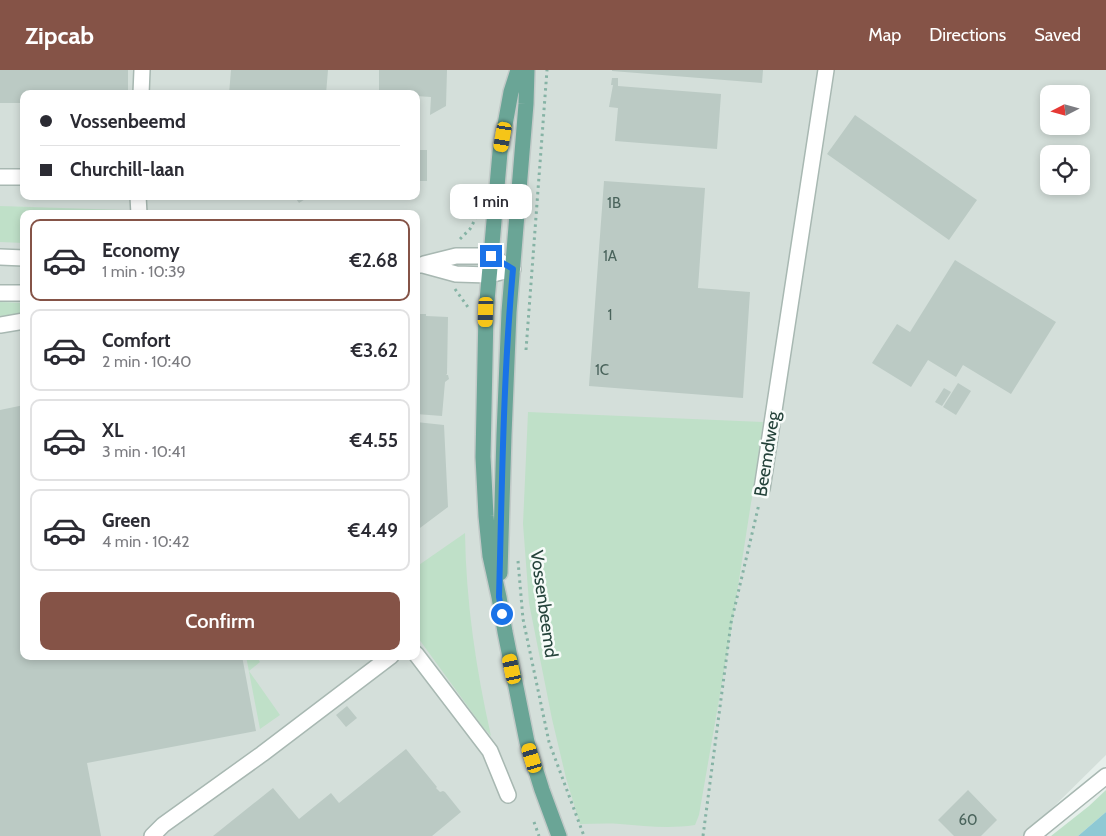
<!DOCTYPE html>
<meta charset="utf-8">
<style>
:root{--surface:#fff;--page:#f2f2f3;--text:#2b2b33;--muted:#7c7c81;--line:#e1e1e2;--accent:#855347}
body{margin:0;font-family:Cabin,sans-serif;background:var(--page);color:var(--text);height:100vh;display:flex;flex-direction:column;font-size:19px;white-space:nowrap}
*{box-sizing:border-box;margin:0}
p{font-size:16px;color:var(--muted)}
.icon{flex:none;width:28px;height:28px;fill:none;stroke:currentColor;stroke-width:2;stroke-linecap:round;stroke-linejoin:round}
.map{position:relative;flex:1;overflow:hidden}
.details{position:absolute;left:20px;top:140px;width:400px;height:450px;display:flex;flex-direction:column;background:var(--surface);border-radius:10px;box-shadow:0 2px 8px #0003}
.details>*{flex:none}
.top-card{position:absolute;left:20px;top:20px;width:400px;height:110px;border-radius:10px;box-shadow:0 2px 8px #0003;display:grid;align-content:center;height:110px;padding:0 20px;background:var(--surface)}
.needle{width:32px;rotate:264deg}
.controls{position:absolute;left:1040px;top:15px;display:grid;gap:10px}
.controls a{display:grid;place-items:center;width:50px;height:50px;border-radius:10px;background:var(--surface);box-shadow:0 2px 8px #0003;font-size:25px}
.end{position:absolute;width:22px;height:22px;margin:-11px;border:6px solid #1a73e8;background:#fff;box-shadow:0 0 0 2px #fff}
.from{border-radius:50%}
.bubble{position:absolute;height:35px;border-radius:10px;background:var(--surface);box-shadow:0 2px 8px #0003;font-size:16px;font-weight:600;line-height:35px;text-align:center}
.car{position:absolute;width:15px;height:30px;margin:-15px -8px;border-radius:6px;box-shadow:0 0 4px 1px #0007;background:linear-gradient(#f5c518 24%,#345 0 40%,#f5c518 0 76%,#345 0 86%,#f5c518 0)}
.top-card b{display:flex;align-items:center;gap:18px;height:48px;font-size:19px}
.top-card b+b{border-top:1px solid var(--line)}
.top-card i{width:12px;height:12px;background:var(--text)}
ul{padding:9px 0 0;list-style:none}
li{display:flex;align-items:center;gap:15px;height:82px;margin:0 10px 8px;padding:0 10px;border:2px solid var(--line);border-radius:10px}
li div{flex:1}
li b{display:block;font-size:19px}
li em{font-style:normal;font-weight:600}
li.active{border-color:var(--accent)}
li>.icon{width:45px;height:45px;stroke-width:1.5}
.cta{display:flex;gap:10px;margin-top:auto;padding:10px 20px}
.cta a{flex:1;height:58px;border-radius:10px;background:var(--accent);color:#fff;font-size:20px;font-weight:600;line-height:58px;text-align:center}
header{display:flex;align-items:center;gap:30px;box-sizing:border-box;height:70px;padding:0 25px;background:var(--accent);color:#fff}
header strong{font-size:24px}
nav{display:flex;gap:28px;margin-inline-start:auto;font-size:18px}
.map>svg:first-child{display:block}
</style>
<header>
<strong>Zipcab</strong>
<nav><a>Map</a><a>Directions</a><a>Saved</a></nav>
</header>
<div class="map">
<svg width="1106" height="766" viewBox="0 0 1106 766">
<rect width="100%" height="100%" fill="#e6efeb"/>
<!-- built -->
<path fill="#d4dfda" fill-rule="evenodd" d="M0,0H1106V685L1024,766H0ZM24,24H416V126H24ZM1049,24H1081V56H1049ZM1049,84H1081V116H1049ZM24,144H416V586H24Z"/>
<!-- green -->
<path fill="#bfe0c8" d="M0,136L124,140V144H24V173L0,172Z
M0,232L24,233V243L0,246Z
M528,342L763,352L752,428L751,433L732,555L699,745L695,755C669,759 645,756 620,754C606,753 593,754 580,754L566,708L552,649L529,533L523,454Z
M465,463C466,532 476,599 491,666L482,656L416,565V497Z
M246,586H256L260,592L249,601L280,645L260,659Z
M1106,720V742L1078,766H1051L1089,736Z"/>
<!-- water -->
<path fill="#8ec9d4" d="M1106,742V766H1078Z"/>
<!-- building -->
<path fill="#bbcac4" d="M0,0H128V24H24V33H0Z
M231,0H328L326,24H229Z
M379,0H447L446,36L430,45L431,27L416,26V24H379Z
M612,0H763L762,13L612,1Z
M612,8H618V16L721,24L717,79L615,71L618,38L609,37L613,15H611Z
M855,45L977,130L949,170L827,84Z
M416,80H427V111H416Z
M604,111L705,118L698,218L750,222L743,328L589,316Z
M294,126H310L299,133Z
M955,190L1056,252L1011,324L963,295L956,307L928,290L911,317L872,293L897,254L910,262Z
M419,244H426V246L448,247L447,304L446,305H448L449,309L445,312L442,346L416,344V246H419Z
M958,313L971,321L956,345L943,337Z
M944,318L951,322L942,336L935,332Z
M24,335V586H242L256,661L87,693L101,766H0V340Z
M416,352L444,355L448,437L416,461Z
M347,636L357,648L346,657L336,645Z
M406,679L437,717L436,718L440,722L443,721L445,722L461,742L432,766H213L273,718L299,749L331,723L339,733Z
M968,720L997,750L981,766H954L938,750Z"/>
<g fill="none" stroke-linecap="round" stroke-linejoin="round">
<defs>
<path id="minor" d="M141,24L142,0
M0,107H24
M138,126L139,144
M0,187L24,188
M424,194L456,186H491L501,192
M416,195H423L456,204L489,205L513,199
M0,223H24
M0,255L24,251
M762,419L826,0
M416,584L490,681L508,725
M152,766L163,755L262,684L391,586
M1032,766L1106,706"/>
<path id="major" d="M518,0L511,22L500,82L491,186L486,242L483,387L486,446L490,486L499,527L505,562L527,672L542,720L559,766
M500,503L504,365L509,242L526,34L527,0"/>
</defs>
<!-- minor casing -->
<use href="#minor" stroke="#a8b8b2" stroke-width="18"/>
<!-- major casing -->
<use href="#major" stroke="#c2cac8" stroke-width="18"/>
<!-- path -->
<path stroke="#86b3a5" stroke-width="3" stroke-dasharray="2.5 4" stroke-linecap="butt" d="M460,169L470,159L477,146
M455,219L470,240
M526,280L547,0
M518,491L523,549L549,672L584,766
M534,752L539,766
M703,766L731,553L759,434"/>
<!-- minor -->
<use href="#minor" stroke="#fff" stroke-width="15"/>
<!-- major -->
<use href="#major" stroke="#6aa596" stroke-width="15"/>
</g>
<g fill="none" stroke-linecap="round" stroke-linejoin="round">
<!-- route -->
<path stroke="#1a73e8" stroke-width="6" d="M491,186L513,199C503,308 502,418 499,527L502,544"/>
</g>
<g text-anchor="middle" stroke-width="5" stroke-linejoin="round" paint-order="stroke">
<!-- number labels -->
<g font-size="15" fill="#4a645c">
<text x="614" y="138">1B</text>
<text x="610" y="191">1A</text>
<text x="610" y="250">1</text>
<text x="602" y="305">1C</text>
<text x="968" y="755">60</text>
</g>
<!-- street labels -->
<g font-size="18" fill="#24423a" stroke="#f7fbf9">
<text transform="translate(767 384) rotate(-81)" y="6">Beemdweg</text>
<text transform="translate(544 534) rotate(82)" y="6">Vossenbeemd</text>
</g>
</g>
</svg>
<div class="controls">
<a><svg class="needle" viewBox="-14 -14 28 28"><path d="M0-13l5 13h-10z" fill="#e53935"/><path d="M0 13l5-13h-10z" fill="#7c7c81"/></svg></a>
<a><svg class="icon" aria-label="locate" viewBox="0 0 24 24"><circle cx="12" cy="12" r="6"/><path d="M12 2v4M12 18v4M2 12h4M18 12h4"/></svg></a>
</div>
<i class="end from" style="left:502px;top:544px"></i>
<i class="end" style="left:491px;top:186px"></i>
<div class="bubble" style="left:450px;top:114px;width:82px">1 min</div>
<i class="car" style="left:503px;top:67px;rotate:190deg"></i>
<i class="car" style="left:486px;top:242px;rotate:182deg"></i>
<i class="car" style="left:512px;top:599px;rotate:348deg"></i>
<i class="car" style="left:532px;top:688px;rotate:343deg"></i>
<div class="top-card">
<b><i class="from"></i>Vossenbeemd</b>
<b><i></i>Churchill-laan</b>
</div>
<section class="details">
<ul>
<li class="active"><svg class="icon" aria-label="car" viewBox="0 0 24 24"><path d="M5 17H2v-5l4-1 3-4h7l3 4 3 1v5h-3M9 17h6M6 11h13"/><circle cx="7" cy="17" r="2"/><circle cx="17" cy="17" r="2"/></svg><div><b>Economy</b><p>1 min · 10:39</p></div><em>€2.68</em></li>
<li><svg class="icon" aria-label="car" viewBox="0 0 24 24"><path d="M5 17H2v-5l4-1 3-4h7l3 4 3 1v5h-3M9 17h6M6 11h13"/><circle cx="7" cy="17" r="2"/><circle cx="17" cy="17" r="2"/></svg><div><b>Comfort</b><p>2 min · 10:40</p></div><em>€3.62</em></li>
<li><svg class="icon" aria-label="car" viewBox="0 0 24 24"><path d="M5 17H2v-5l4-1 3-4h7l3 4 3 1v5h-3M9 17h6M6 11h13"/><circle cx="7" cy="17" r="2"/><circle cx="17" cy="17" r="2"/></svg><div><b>XL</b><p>3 min · 10:41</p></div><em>€4.55</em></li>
<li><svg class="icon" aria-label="car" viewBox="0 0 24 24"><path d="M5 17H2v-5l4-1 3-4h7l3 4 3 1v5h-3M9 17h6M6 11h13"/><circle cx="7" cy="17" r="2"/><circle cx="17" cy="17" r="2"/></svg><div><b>Green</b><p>4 min · 10:42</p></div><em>€4.49</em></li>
</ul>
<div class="cta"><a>Confirm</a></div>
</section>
</div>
